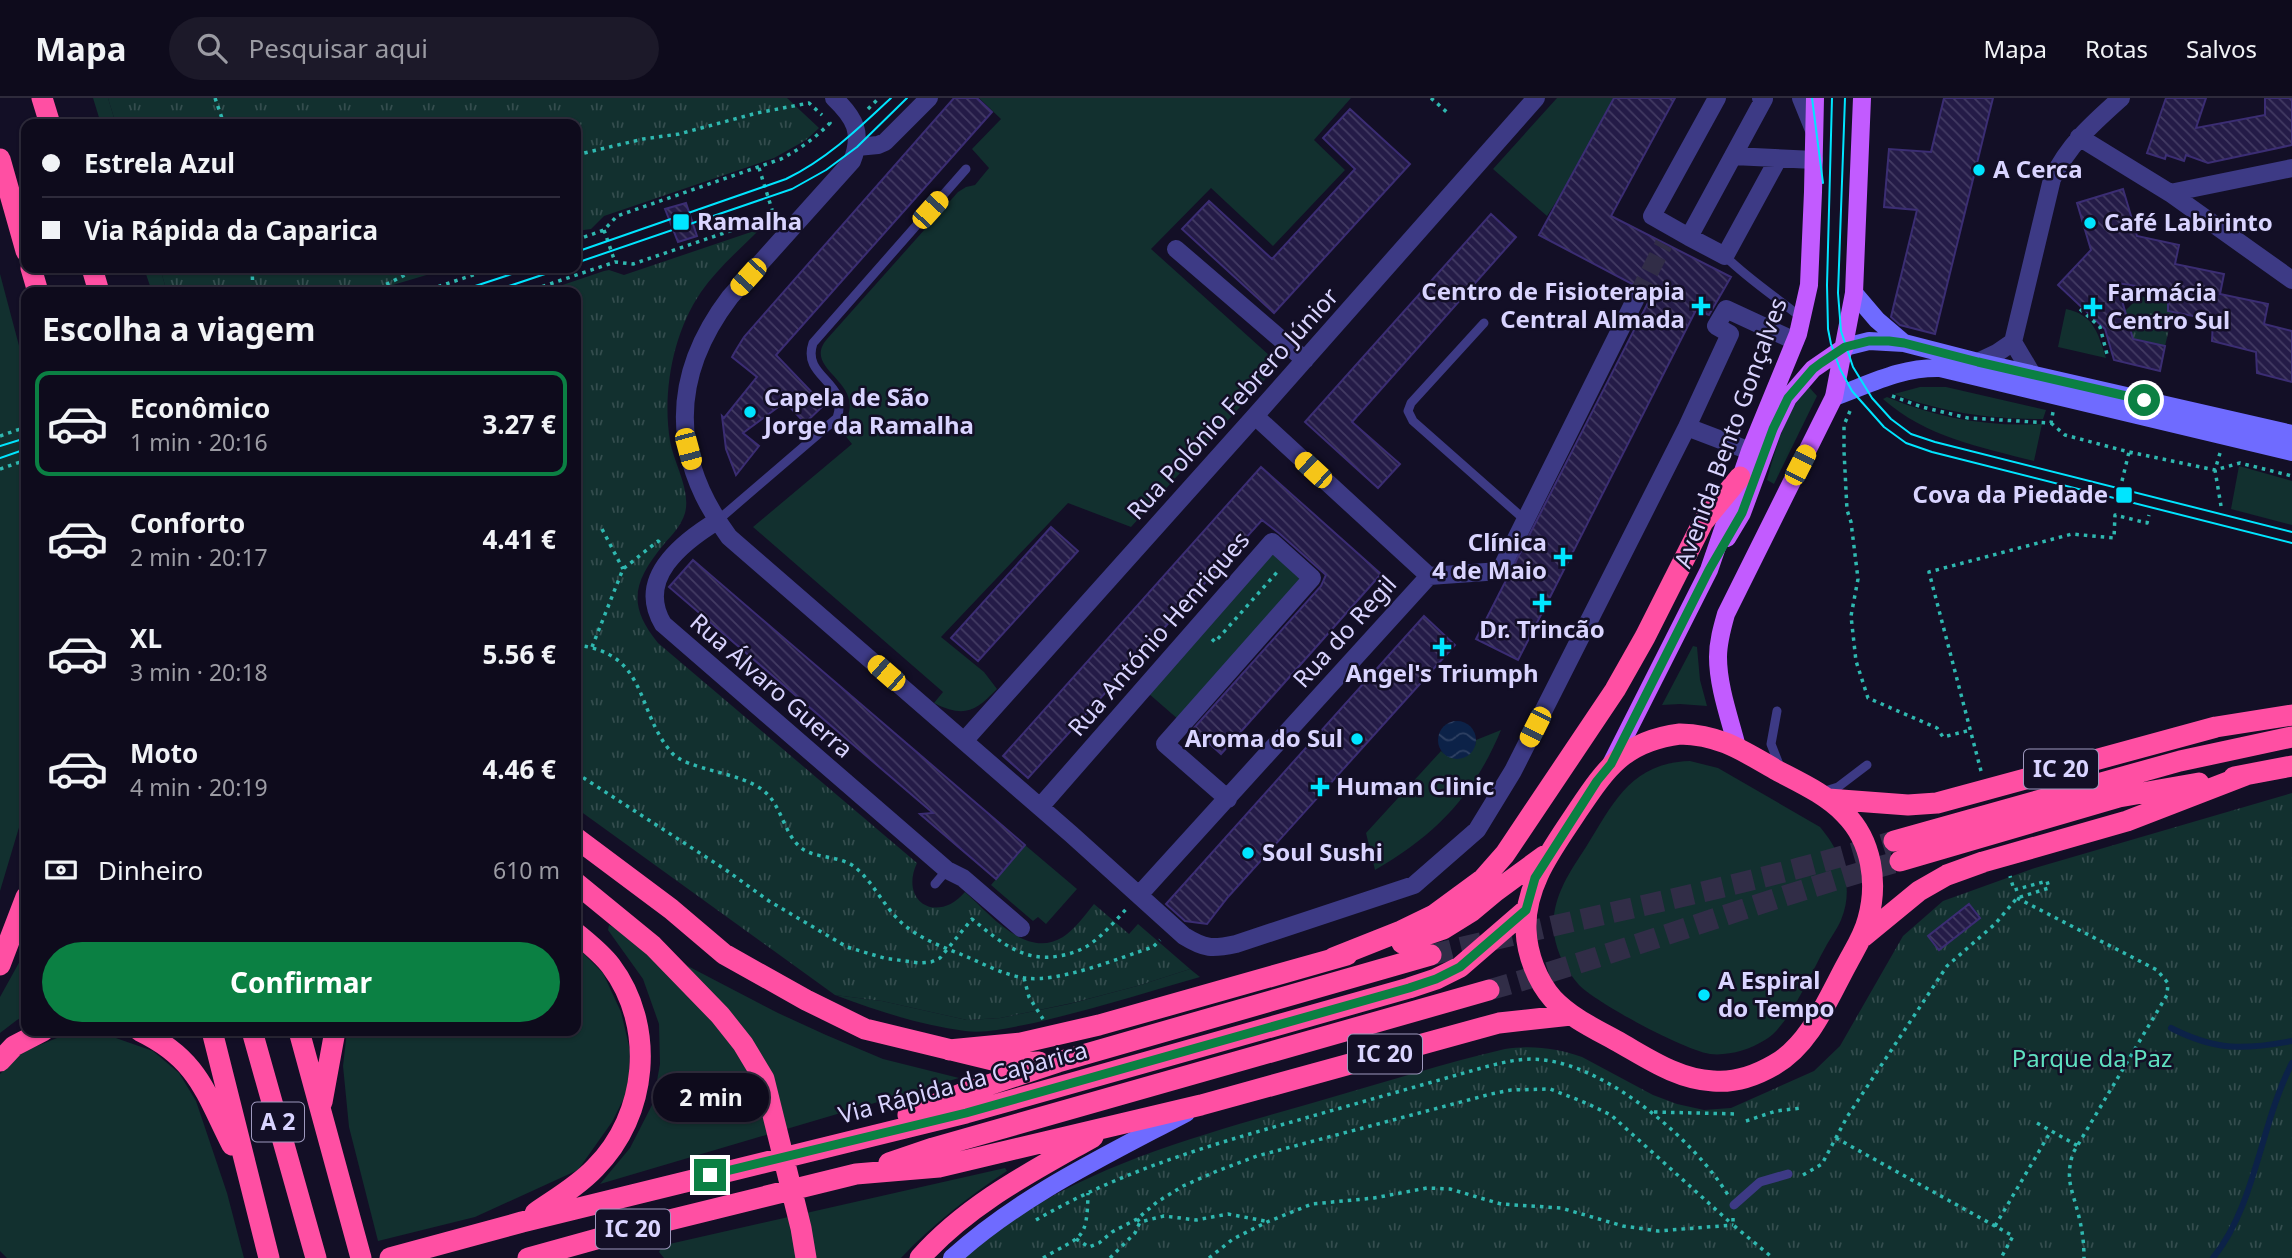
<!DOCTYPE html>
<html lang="pt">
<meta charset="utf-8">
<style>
:root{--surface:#0e0b1c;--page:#1c1929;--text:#f1f3f6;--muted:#9b9ba3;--line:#2e2b3b;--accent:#0b8043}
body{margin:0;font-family:"Noto Sans",sans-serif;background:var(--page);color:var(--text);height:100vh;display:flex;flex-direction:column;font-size:26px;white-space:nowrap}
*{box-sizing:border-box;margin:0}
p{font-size:23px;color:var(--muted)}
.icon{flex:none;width:38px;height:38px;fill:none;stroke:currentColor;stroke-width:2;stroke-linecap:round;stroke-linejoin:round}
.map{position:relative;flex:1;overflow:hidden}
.side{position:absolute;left:21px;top:189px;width:560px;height:749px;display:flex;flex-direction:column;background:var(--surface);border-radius:14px;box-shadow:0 2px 5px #0004,0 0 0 2px var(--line)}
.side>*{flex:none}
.hud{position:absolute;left:21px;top:21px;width:560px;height:154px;border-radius:14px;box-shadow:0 2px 5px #0004,0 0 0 2px var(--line);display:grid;align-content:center;height:154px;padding:0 21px;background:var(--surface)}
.end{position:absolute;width:32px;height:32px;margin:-16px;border:9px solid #0b8043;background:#fff;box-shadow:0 0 0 4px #fff}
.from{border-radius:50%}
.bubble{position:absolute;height:49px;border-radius:24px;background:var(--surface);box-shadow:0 2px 5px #0004,0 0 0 2px var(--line);font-size:23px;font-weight:700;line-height:49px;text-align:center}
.car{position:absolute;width:21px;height:42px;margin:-21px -10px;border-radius:9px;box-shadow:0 0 5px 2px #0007;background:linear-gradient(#f5c518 24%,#345 0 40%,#f5c518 0 76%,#345 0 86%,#f5c518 0)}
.hud b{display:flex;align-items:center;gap:24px;height:66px;font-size:26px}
.hud b+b{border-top:2px solid var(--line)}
.hud i{width:18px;height:18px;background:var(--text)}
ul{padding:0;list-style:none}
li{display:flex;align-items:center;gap:21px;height:105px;margin:0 14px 10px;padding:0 7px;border:4px solid transparent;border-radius:14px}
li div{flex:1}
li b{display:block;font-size:26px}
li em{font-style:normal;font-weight:700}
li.on{border-color:var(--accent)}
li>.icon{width:63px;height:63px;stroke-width:1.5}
h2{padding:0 21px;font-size:32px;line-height:84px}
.pay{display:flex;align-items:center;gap:18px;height:77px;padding:0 21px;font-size:26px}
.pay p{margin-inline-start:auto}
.primary-button{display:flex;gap:14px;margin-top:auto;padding:14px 21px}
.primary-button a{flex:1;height:80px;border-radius:42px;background:var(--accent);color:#fff;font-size:28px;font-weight:700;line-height:80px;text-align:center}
header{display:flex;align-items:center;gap:42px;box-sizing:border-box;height:98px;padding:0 35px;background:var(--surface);border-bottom:2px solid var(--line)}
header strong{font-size:33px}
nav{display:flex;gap:38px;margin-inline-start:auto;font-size:24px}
.search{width:490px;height:63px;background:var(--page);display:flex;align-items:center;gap:18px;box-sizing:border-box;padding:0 24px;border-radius:38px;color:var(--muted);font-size:26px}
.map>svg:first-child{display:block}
</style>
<header>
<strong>Mapa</strong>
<div class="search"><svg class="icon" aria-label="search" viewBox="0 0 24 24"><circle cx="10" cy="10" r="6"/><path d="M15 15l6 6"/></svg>Pesquisar aqui</div>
<nav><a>Mapa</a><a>Rotas</a><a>Salvos</a></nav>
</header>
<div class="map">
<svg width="2292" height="1160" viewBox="0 0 2292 1160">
<defs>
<pattern id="park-tufts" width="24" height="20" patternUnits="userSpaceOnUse" patternTransform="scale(1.75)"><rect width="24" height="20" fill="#12302f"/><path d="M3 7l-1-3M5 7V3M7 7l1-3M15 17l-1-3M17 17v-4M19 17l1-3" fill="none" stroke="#344d4e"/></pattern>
<pattern id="water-waves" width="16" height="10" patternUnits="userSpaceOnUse" patternTransform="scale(1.75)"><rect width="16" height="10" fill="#0c2248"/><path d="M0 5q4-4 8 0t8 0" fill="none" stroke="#2f4163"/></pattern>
<pattern id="building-back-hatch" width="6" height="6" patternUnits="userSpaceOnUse" patternTransform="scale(1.75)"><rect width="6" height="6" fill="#241b47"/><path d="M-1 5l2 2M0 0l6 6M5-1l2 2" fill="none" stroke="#433b63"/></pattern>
</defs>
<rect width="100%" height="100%" fill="#130f26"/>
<!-- green -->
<path fill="#12302f" d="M93,0H108L116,26H101Z
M979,0H1351L1314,42L1345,72L1273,148L1211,90L1151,151L1279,266L1131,429L1068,405L941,539L984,574L997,591C975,614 964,620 934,605L943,594L753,429L852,346L840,331C876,285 799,274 827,241L958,94L966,89L975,87L989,70L972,51L1001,21Z
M1557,0H1614L1563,93L1547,118L1493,71Z
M144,170H160L167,194H152Z
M0,176L26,274V706L0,793Z
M2066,211C2094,217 2098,235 2106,260L2058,249Z
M1808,288L1817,298L1774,386L1767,382C1776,348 1785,316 1808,288Z
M1920,289H1946L2046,312L2043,321C1991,321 1943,315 1894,296Z
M1887,299C1936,320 1989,329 2042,326L2034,363C1980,349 1926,339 1883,301Z
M2239,368L2292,383V427L2231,411Z
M1273,454L1303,481L1179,622L1148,595Z
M1693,548L1697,549L1700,582L1707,608L1680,606L1662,607Z
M1501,632C1474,697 1436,737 1375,772L1366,735L1441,653L1447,658L1475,648L1476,642Z
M1690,663L1718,670L1820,729C1842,755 1855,789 1841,822C1837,831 1830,841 1825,850C1811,875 1789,928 1765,942C1749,952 1728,958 1710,956C1684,952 1598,906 1579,887C1566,872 1557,856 1554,836C1550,802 1569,775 1586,749C1614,704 1631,665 1690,663Z
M1025,747L1077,791L1046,826L1038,819L1033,823L991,787Z
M609,827L778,915L826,937L883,961L959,980L600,1086L630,1050L653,1005L660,966L659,926L643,881L608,832Z
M576,848L603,875L621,914L630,952L628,992L612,1024L578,1072L475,1119L378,1143L349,1029L343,968L347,933H576Z
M26,852V917L17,922L0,935V899Z
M1190,871L1200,879C1145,895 1090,912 1034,925C1012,929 987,936 965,933C920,927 877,913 835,897L882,903L967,922L1000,920L1069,906L1137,888Z
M72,934L113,939L153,953L179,975L196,1003L227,1095L244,1160H7L0,1153V976L22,954Z
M1005,1070L1007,1073C968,1099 933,1126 901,1160H664L659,1154L661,1150L665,1147Z"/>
<!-- park -->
<path fill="url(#park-tufts)" d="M108,0H787L819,30L806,42L774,60L604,118L591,131L576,133V26H116Z
M760,131C740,151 717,171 701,194C673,235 662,294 670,343C674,366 691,392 685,415C681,428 672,437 664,446C634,483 626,506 658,545L917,765C899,803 937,827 965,794C990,816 1026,862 1063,839C1075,831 1085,817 1094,806L1129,836L1138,826L1190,871L1137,888L1072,905L1000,920L967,922L882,903L835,897L576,710V194H542L604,173L609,172L624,177Z
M160,170H450L369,194H167Z
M2140,198L2168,204V213L2173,214L2165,248L2133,241L2125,213Z
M2292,695V1160H965C1060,1071 1205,1036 1326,1001C1385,984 1445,965 1505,951C1532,947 1556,950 1582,959L1653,997L1677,1006L1704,1012L1731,1010L1814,973L1840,948L1903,838L1943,803L2035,770Z"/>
<!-- water -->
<path fill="url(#water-waves)" d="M1438 642a19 19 0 1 1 38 0a19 19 0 1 1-38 0Z"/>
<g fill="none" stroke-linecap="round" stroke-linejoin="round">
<!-- stream -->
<path stroke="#0c2248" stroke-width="6" d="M2171,930C2216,953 2244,952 2292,943
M2213,1160C2256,1107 2260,1027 2292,965"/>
</g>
<!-- building -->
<path fill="url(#building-back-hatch)" stroke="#3b2d73" stroke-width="2" d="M954,0H977L992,14L776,257L824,307L805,325L785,304L743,335L759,348L736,377L726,351L722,318L724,320L757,279L732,259L736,252L744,239Z
M1614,0H1675L1611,118L1731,179L1709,217L1696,212L1518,562L1476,541L1652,197L1643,188L1634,187L1539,137Z
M1944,0H1993L1935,236L1900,227L1891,219L1917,112L1884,109L1889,51L1931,54Z
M2166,0H2206L2196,30L2265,17V0H2292V47L2208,65L2186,57L2184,63L2166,57L2165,61L2147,55Z
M1350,11L1410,66L1274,215L1182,131L1209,103L1272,161L1355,71L1323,40Z
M2123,91L2137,138L2179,147L2175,166L2224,176L2220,196L2268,206L2264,226L2292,233V284L2257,275L2256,254L2212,243L2213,222L2168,213V193L2117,185L2133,241L2165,248L2160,273L2114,262L2105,231L2058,187L2091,152L2077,105Z
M686,105L697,138L678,144L665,111Z
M1491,116L1516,139L1352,324L1400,366L1378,390L1305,324Z
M1261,369L1381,476L1221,656L1193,631L1321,488L1326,477L1280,436L1262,422L1028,680L1003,658Z
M1051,429L1078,453L978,563L951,540Z
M693,462L1025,747L996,781L920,716L933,715L669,489Z
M1424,518L1455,547L1228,799L1207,826L1185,823L1166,806Z
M1969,806L1980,820L1939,852L1928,838Z"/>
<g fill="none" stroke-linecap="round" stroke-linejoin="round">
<!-- street-tunnel -->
<path stroke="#312d47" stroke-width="18" stroke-dasharray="18 9" stroke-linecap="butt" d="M1637,198L1664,146"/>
<!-- highway-tunnel -->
<path stroke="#312d47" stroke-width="21" stroke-dasharray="21 10" stroke-linecap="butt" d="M1431,857C1585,818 1742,790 1894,743
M1489,892C1627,853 1761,802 1900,763"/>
<!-- path -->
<path stroke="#2fb8b0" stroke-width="3.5" stroke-dasharray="3.5 5" stroke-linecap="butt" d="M215,0L224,26
M1431,0L1450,17
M868,11L879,0
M576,57L643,41L679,36L757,15L809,5L822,17
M759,70L774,118
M604,132L615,164
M576,142L604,132L617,118L781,61C800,51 815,40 830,25L827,22
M252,170L253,194
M371,194L419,170
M422,194L494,170
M526,194L615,164L633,166L774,118L779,114
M2080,211L2100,229L2108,260
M1892,298L1922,309L1968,320L2051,325L2053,314
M1850,313L1844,327V353L1847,412L1851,424L1858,481L1851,518L1856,563L1868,600L1937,630L1943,639L1971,632
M2051,325L2065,337L2129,354L2215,372L2240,365L2292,378
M0,338L26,329
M2220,355L2215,372L2221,408
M0,371L26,362
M2122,383L2129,354
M602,431L623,471
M1212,541L1215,544L1279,472
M576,547C649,555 635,613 672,655C687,672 741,674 764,693C781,707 783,732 798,747C812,762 840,756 856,770C876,787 886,814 908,830C925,843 946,850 965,858C984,866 1004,877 1025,880C1059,885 1119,860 1153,849L1160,842
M592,549L623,471L658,443L660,445
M1981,673L1929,474L2072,436L2114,440L2115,417L2147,425L2149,417
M576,675L726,772L769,803L847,849L884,860L919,865L931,864L940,860L972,821C998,842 1023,865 1059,858C1071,856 1083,852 1093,844C1106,834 1117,821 1128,809
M2017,800L2157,872L2168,885L2167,897L2073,1055C2065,1081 2072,1091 2078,1115C2082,1130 2084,1144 2084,1160
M1024,880L1029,899L1043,921
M1654,1014L1739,1016
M1746,1023L1776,1013L1802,1010
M2037,1025L2078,1048
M1836,1040L2013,1138L2001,1160
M1803,1077L1822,1066L1847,1019L1947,868L1995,826L2017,800L2049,790L2047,783L2014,792L2010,778
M1733,1120V1127L1773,1160
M1137,1121L1140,1124L1164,1118L1196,1122L1228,1116L1265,1123
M1036,1122C1119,1074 1203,1049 1295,1023C1358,1005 1422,987 1485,969C1505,964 1524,959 1544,962C1610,970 1694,1042 1728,1097
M1995,1128L2051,1033
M1076,1141L1089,1149L1099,1145L1112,1134L1137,1121L1157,1104L1183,1088L1217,1073L1257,1058L1491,996L1511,992L1550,991L1586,1005L1611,1017L1733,1127
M1043,1160C1082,1137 1087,1144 1088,1095
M1110,1160L1135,1135L1140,1124
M1209,1160L1233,1141L1267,1124L1312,1106L1374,1100L1427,1090L1450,1091L1501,1106L1561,1110L1623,1128L1658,1133L1733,1127"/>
<!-- lane -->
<path stroke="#3d3a85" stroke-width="9" d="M1725,158C1748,181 1776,199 1802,220
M1484,225L1411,305L1408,313L1413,323L1525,422
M717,423L837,320C850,283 801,280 813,245L966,71
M1777,613L1771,646L1780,669
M1822,694L1838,689L1867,667
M935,786L947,772
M1734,1107L1760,1084L1788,1076"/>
<!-- street -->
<path stroke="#3d3a85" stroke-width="18" d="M834,0C855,20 863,35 852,63L730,199C670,278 670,359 729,439L1071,736L1184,838C1205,851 1212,851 1236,846L1414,787L1477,732L1513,673L1687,329L1730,236L1716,228L1726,211L1795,243
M1717,0L1652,118L1689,139L1764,1L1761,0
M1801,0L1814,32
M2079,39L2170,95L2292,70
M857,49L878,47L885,44L929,0
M1733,58L1814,62
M2170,95L2292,182
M1689,139L1725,158L1778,61
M1176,151L1305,262
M2013,244L2032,276
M1978,264L1997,255L2013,244L2052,81C2069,46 2092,26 2121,0
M1687,329L1750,353
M717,423C681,445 636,481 663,526L947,772L963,780L1021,830
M1429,478L1500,473L1637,198
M964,643L1255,318L1536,0
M1040,709L1272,444L1312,480L1165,646L1228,701
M1139,797L1429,478L1255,318"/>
<!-- secondary -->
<path stroke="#6f6bff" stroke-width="18" d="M1854,195L1877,222L1904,245
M1845,249L1869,243L1904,245L1978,264L2292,336
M1834,299C1870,286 1901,269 1940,270L2292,354
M952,1160C1020,1098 1105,1058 1186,1015"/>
<!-- primary -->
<path stroke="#c25bff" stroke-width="18" d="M1727,440L1742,415L1773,331L1788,300L1813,271L1845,249
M1737,649C1730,621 1718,589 1718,559C1718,544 1722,530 1726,516L1834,299L1854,195L1862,0
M1611,666L1709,472L1750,353L1798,236L1809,187L1813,94L1815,0"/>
<!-- highway -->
<path stroke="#ff4fa3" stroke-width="21" d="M42,0L50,26
M0,61L26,153
M31,170L38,194
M92,170L99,194
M1680,636C1721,637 1743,653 1778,673C1801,685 1827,697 1845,716C1872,743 1878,785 1868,821C1864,837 1855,851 1848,864C1828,900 1811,946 1774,967C1755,978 1734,985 1713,983C1676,981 1646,959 1615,942C1593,930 1570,919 1553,901C1537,883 1527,856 1526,832C1524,786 1554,749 1578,712C1607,669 1625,643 1680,636Z
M2234,679L2292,668
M1828,701L1908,707L1937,705L2216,629L2292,617
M576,740L671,811L724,856L806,902L865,931L1005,965L1039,964
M1894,743L2180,663L2292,639
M1900,763L2119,699L2199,685
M576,785L653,848L720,917L743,946L764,981L801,1130L806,1160
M1863,839L1919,793L1947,777L1983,764L2127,723L2246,677
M1402,845L1443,831L1472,813L1496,793L1544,758
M1333,860L1401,833L1434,817L1483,781L1505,756L1615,592L1645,539L1703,424L1740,379
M0,867L26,799
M140,933C198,961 205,994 232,1047
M212,933L269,1160
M252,933L316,1160
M299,933L361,1160
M949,952L1021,945L1099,927L1347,857
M0,963L14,948L43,933
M322,1004L335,933
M908,1017L961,996L1058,964L1431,857
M889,1065L933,1050L1489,892
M535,1115C555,1101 578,1088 595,1070C648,1017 656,928 611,868C601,855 588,845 576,835
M390,1160L522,1124L966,1015L1409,890L1436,881L1460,869L1526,812
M528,1160L629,1132L856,1076L939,1069L1201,1007L1499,925L1571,917
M920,1160C968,1106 1031,1074 1093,1039"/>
<!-- tram -->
<path stroke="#00e5ff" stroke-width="2" d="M1812,0L1823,85
M1832,0L1827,187L1828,231L1831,246L1840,271L1852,293L1884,329L1906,345L1932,354L2292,445
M1845,0L1838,195L1841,233L1853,269L1872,300L1891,321L1911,336L1935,344L2292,434
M576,154L786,81C827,61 858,31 891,0
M576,165L792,91L826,72L857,49L907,0
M457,194L530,170
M491,194L563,170
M0,348L26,340
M0,360L26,351"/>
</g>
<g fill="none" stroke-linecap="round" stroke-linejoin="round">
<!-- route -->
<path stroke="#0b8043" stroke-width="9" d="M710,1077L966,1015L1409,890L1436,881L1460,869L1526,812L1535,780L1597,683L1611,666L1709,472L1742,415L1773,331L1788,300L1813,271L1821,265L1845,249L1869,243H1889L1904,245L1978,264L2144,302"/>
</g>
<!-- markers -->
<g fill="#00e5ff" stroke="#130f26" stroke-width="2.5">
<circle cx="1979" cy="72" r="7"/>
<rect x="672" y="115" width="18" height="18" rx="3.5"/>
<circle cx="2090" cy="125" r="7"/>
<path d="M1697.5 197.5h7v7h7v7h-7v7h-7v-7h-7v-7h7z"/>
<path d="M2089.5 198.5h7v7h7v7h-7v7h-7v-7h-7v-7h7z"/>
<circle cx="750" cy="314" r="7"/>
<rect x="2115" y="388" width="18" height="18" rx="3.5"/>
<path d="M1559.5 448.5h7v7h7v7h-7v7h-7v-7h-7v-7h7z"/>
<path d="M1538.5 494.5h7v7h7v7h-7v7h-7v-7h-7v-7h7z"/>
<path d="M1438.5 538.5h7v7h7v7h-7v7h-7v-7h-7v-7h7z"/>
<circle cx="1357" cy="641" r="7"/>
<path d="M1316.5 678.5h7v7h7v7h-7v7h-7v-7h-7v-7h7z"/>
<circle cx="1248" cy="755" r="7"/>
<circle cx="1704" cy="897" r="7"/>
</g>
<g text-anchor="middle" stroke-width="5" stroke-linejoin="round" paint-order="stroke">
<!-- shield labels -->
<g fill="#130f26" stroke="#9e99be" stroke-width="2">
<rect x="2024" y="651.5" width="74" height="39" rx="5"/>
<rect x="1348" y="936.5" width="74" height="39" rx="5"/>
<rect x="252" y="1004.5" width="52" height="39" rx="5"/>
<rect x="596" y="1111.5" width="74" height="39" rx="5"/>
</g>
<g font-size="23" font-weight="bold" fill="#d9d4ff">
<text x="2061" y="679">IC 20</text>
<text x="1385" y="964">IC 20</text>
<text x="278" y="1032">A 2</text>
<text x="633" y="1139">IC 20</text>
</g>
<!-- poi labels -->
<g font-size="24" font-weight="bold" fill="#d9d4ff" stroke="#130f26" text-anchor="start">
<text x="1993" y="80">A Cerca</text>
<text x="697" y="132">Ramalha</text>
<text x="2104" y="133">Café Labirinto</text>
<text x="1685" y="202" text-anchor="end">Centro de Fisioterapia<tspan x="1685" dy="28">Central Almada</tspan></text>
<text x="2107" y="203">Farmácia<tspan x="2107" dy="28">Centro Sul</tspan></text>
<text x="764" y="308">Capela de São<tspan x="764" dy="28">Jorge da Ramalha</tspan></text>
<text x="2108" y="405" text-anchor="end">Cova da Piedade</text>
<text x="1547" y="453" text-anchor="end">Clínica<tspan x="1547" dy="28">4 de Maio</tspan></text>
<text x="1542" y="540" text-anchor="middle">Dr. Trincão</text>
<text x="1442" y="584" text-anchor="middle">Angel's Triumph</text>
<text x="1343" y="649" text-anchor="end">Aroma do Sul</text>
<text x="1336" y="697">Human Clinic</text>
<text x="1262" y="763">Soul Sushi</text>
<text x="1718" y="891">A Espiral<tspan x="1718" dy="28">do Tempo</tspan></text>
</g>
<!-- street labels -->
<g font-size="24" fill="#d9d4ff" stroke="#130f26">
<text transform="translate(1233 306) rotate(-48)" y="8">Rua Polónio Febrero Júnior</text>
<text transform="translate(1731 335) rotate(-70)" y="8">Avenida Bento Gonçalves</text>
<text transform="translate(1345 534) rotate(-48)" y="8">Rua do Regil</text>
<text transform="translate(1159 536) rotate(-49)" y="8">Rua António Henriques</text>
<text transform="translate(771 588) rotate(41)" y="8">Rua Álvaro Guerra</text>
<text transform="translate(963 985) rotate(-15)" y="8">Via Rápida da Caparica</text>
</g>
<!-- park labels -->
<g font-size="24" fill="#5fe0c0" stroke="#130f26">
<text x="2092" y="969">Parque da Paz</text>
</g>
</g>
</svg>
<i class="end from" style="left:2144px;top:302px"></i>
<i class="end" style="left:710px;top:1077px"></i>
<div class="bubble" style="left:653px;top:975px;width:116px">2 min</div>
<i class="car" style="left:930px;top:112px;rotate:42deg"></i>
<i class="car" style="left:748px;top:179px;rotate:222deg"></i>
<i class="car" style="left:688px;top:351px;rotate:165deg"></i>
<i class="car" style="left:1800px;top:367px;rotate:27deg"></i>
<i class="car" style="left:1313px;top:372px;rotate:313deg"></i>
<i class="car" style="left:886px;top:575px;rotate:311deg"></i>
<i class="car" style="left:1535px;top:629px;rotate:207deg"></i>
<div class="hud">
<b><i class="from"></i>Estrela Azul</b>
<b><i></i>Via Rápida da Caparica</b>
</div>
<section class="side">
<h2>Escolha a viagem</h2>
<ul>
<li class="on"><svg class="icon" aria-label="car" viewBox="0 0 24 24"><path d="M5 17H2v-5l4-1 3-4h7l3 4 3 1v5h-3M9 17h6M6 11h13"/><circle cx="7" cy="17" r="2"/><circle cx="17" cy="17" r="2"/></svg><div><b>Econômico</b><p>1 min · 20:16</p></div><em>3.27 €</em></li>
<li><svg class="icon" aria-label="car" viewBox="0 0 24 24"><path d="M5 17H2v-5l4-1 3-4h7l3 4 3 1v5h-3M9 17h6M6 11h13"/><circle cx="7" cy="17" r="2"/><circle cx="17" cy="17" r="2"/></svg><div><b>Conforto</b><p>2 min · 20:17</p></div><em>4.41 €</em></li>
<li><svg class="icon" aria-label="car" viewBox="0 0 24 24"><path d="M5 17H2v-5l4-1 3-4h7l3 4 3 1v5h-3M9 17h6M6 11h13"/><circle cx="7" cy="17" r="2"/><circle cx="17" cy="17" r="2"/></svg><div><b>XL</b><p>3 min · 20:18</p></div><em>5.56 €</em></li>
<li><svg class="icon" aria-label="car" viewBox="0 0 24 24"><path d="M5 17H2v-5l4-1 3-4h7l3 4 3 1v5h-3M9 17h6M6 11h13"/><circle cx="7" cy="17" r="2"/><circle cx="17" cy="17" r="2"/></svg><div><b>Moto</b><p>4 min · 20:19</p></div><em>4.46 €</em></li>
</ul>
<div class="pay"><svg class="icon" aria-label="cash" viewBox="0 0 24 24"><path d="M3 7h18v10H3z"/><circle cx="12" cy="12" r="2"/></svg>Dinheiro<p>610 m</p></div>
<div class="primary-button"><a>Confirmar</a></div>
</section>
</div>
